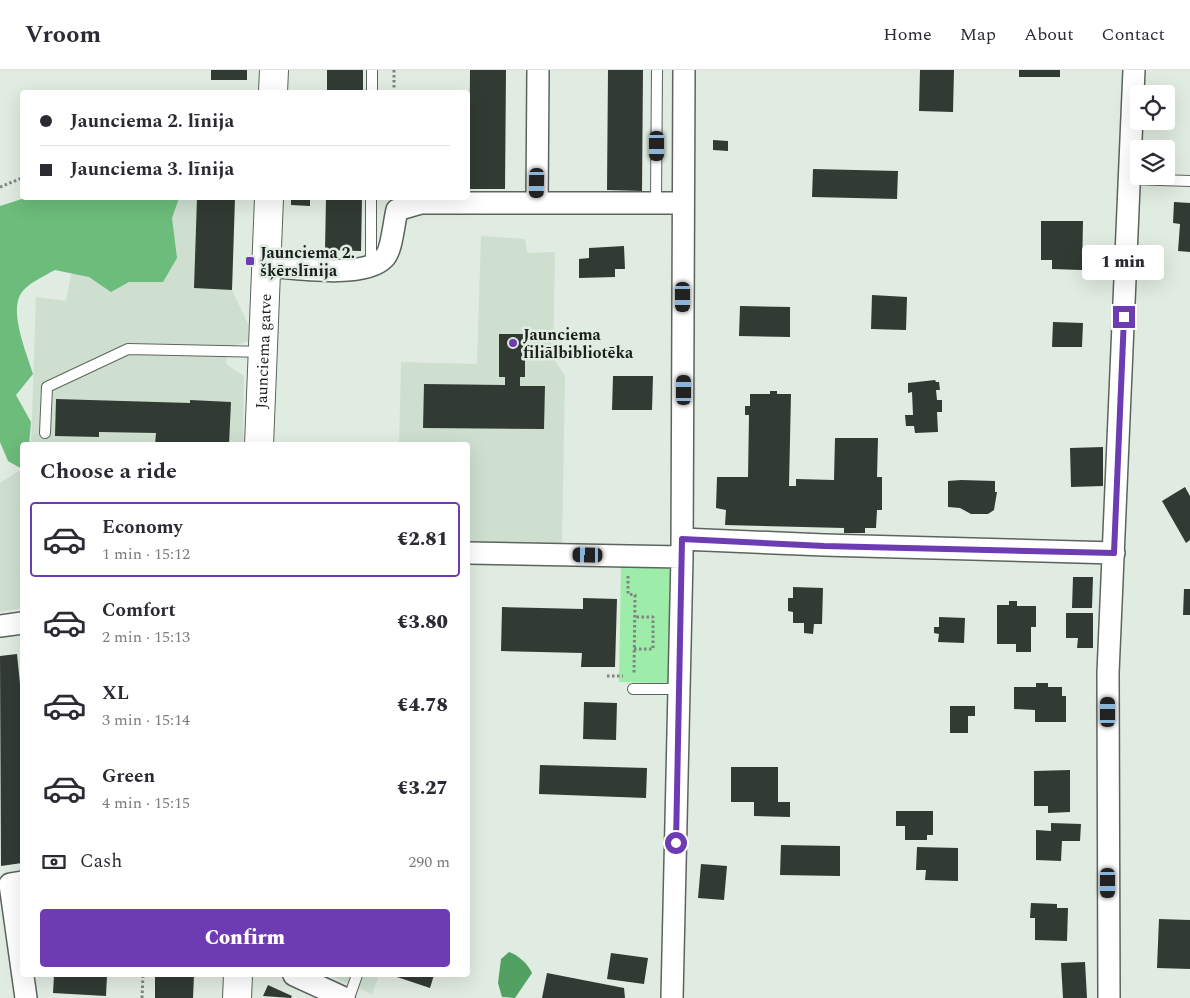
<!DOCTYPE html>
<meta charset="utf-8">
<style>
:root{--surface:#fff;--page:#f2f2f3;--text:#2b2b33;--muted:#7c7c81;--line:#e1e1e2;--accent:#6d3bb2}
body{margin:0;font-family:Spectral,serif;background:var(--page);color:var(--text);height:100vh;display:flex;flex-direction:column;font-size:19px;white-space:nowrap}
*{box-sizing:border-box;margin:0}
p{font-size:16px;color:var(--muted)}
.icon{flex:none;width:28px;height:28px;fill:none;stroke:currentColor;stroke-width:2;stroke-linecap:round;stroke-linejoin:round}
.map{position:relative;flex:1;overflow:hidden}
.drawer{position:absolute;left:20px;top:372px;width:450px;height:535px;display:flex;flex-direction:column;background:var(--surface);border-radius:5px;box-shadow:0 5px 20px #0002}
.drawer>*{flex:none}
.guide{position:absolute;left:20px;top:20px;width:450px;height:110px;border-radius:5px;box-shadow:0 5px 20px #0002;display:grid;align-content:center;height:110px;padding:0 20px;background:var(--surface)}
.tools{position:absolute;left:1130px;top:15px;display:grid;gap:10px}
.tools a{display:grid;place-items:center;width:45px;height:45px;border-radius:5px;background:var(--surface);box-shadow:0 5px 20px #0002;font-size:25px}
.end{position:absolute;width:22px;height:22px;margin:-11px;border:6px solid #6d3bb2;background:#fff;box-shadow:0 0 0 2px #fff}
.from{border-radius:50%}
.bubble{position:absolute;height:35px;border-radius:5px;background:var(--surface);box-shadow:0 5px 20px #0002;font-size:16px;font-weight:800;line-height:35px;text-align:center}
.car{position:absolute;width:15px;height:30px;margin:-15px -8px;border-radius:6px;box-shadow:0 0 4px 1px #0007;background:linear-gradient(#222 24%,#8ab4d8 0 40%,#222 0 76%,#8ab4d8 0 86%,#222 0)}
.guide b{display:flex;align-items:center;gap:18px;height:48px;font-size:19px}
.guide b+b{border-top:1px solid var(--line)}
.guide i{width:12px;height:12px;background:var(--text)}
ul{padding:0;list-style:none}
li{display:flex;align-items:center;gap:15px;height:75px;margin:0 10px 8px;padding:0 10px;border:2px solid transparent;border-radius:5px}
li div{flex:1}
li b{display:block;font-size:19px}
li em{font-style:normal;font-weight:800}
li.on{border-color:var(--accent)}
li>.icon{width:45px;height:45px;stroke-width:1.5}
h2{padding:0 20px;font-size:22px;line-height:60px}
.pay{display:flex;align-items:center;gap:12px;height:55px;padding:0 20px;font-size:19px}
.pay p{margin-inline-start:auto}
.action{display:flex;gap:10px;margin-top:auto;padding:10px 20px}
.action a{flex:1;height:58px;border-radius:5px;background:var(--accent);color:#fff;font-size:20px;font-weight:800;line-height:58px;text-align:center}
header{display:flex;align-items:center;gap:30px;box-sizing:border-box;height:70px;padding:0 25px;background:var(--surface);border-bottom:1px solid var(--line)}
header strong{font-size:24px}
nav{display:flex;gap:28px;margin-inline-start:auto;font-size:18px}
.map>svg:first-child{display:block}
</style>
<header>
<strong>Vroom</strong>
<nav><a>Home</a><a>Map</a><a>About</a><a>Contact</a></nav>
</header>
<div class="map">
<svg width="1190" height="928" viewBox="0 0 1190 928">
<rect width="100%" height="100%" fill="#e0ebe1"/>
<!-- built -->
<path fill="#cedfd0" d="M86,128H235L232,220L249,256L248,271L228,278L226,294L244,306L243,375H31L36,227L66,231Z
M481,166L525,169L527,183L555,182L553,288L565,306L562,474L468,473V375H399L401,292L477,294Z
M22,399V538L0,542V413Z
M329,905H379L372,924Z"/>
<!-- green -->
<path fill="#9eecaa" d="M621,495H671L669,613L619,612Z"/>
<!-- forest -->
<path fill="#6cbc7b" d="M25,128H179L172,148L177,188L163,212H129L111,222L89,207L55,200C44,206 26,214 20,225C10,245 27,284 33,304L16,325L31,352L29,375H22V399L8,391L0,372V136Z"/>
<!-- water -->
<path fill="#52a162" d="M509,882C517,884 529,895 532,903L515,928L502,927L498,913L501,889Z"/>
<!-- building -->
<path fill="#323b33" d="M211,0H247V10H211Z
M327,0H363V22H327Z
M470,0H506L505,119H469Z
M608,0H643L642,121L607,120Z
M920,0H954L953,42L919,41Z
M1019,0H1060V7H1019Z
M713,70L728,71V81L713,80Z
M813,99L898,101L897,129L812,127Z
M197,128H235L232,220L194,218Z
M291,128H310V136L291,135Z
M326,128H362L361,181L325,180Z
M1174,132L1190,133V182L1178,181L1180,154L1173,153Z
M1041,151H1083L1082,200L1052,199V190H1041Z
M624,176L625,199H615V207L579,208V189L589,188V178Z
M872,225L907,227L906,260L871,259Z
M740,236L790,237V267L739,266Z
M1053,252L1083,253L1082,277H1052Z
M499,264H525V307H520V316H545L544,359L423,358L424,314L505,315V307H499Z
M613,306H653L652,340H612Z
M935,310L936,312H939L940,320H936L937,330H942V342H937L938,362L915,363L914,356H906L905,345H913L912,322L908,323V313Z
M770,321H777V324H791L789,416H796V409L834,410L835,368H878L877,407H882V440H877L876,458H865V463H844V458L725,455L726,440L716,438L717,407H748L749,345H745V336H750V324H770Z
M56,329L190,333V330L231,332L229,375H155L156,363L99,362V367L55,366Z
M1103,377V416L1071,417L1070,378Z
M961,410L995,411V422H997L994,440L988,444H971L960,438L948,437V411Z
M1185,417L1190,426V470L1186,473L1162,431Z
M1073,507H1093L1092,538H1072Z
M793,517L823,518L822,554H814L813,564L804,563V553H793V542L788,541V528H793Z
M1184,519H1190V545H1183Z
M583,528L617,529L615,597H581L582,583L501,581L502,537L583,539Z
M1009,531H1017V536H1036V557H1031V582H1016V574H997V535H1009Z
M1066,543H1093V578H1077L1078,568H1066Z
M939,547L965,548L964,573L938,572L939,564L934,563V557H939Z
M17,584L22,633V793L1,796L0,586Z
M1036,613H1048V617H1062V626H1066V652H1035V640L1014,639V617H1036Z
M584,632L617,633L616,670L583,669Z
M950,636H975V646H968V663H950Z
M540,695L647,698L646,728L539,724Z
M731,697H778V732H790V747L754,746V732H731Z
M1070,700V742L1048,743V736H1034V701Z
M896,741H933V765H927V770H905V756H896Z
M1051,753L1081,754L1080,771H1062L1061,791L1036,790V760L1051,761Z
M781,775L840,776V806L780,805Z
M917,777L958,778V811L925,810L926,800H916Z
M701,794L727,796L724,830L698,828Z
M1031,833L1057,834V838H1068L1067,871L1035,870V848H1030Z
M1159,849L1190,850V899L1157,898Z
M611,883L648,888L644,914L607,909Z
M1085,892L1087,928H1063L1061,893Z
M547,903L624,918L625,928H542Z
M54,905H107L106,926L53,923Z
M155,905H194L193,928H155Z
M391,905H434L430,918Z
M268,915L292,926L291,928L263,926Z"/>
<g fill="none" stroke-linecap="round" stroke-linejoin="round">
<defs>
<path id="lane" d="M372,22V0
M1130,109L1190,111
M656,133L657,0
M371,196V128
M45,363L47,317L128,279L262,282
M633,619H680
M349,928L357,905"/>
<path id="street" d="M537,132L538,0
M266,196C294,198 364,209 384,188C392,181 394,151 397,140L421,133H682
M682,469L824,475L1114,483
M468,483L682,487
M0,556L22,553
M22,812L10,814L26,928
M294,905L344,928
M672,928L682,487L684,0
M1109,928L1108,603L1134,0"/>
<g id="secondary">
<path d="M273,22L274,0"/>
<path id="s1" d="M259,375L269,128"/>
<path d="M237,928L238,905"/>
</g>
</defs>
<!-- lane casing -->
<use href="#lane" stroke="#5c655d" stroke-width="12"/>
<!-- street casing -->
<use href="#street" stroke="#5c655d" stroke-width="24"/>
<!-- secondary casing -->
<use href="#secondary" stroke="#5c655d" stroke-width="30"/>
<!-- path -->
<path stroke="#7d857e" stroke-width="3" stroke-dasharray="2.5 2.5" stroke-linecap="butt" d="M394,0V22
M0,117L22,108
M628,506V524L635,525L634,603
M634,579H653V547H635
M607,606H623
M20,608H22
M142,928L143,905"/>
<!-- lane -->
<use href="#lane" stroke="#fff" stroke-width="10"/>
<!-- street -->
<use href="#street" stroke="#fff" stroke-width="21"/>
<!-- secondary -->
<use href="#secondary" stroke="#fff" stroke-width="28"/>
</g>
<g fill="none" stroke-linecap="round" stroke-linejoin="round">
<!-- route -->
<path stroke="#6d3bb2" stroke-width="6" d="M676,773L682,469L824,476L1114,483L1124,247"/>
</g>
<!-- markers -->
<g fill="#6d3bb2" stroke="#e0ebe1" stroke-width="2">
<rect x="245" y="186" width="10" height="10" rx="2.5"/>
<circle cx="513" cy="273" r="5"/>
</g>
<g text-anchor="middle" stroke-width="5" stroke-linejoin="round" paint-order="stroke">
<!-- poi labels -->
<g font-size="16" font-weight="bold" fill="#1b1f1c" stroke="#e0ebe1" text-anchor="start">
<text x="260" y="188">Jaunciema 2.<tspan x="260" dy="18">šķērslīnija</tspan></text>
<text x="523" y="270">Jaunciema<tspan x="523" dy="18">filiālbibliotēka</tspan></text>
</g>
<!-- street labels -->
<g font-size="16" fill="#1b1f1c" stroke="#e0ebe1">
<text dy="6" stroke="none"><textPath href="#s1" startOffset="94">Jaunciema gatve</textPath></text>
</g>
</g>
</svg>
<div class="tools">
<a><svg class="icon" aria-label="locate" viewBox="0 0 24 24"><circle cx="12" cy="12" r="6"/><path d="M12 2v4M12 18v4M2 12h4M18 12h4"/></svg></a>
<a><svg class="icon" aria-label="layers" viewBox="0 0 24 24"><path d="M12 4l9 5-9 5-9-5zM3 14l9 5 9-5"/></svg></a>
</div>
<i class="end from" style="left:676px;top:773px"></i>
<i class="end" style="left:1124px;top:247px"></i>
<div class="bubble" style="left:1082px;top:175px;width:82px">1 min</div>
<i class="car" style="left:657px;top:76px;rotate:180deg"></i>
<i class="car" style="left:537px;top:113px;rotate:181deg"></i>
<i class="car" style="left:683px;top:227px;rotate:180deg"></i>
<i class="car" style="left:684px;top:320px;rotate:0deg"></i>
<i class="car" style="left:588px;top:485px;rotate:271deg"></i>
<i class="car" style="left:1108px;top:642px;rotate:0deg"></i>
<i class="car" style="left:1108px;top:813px;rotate:180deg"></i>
<div class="guide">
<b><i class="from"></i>Jaunciema 2. līnija</b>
<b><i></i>Jaunciema 3. līnija</b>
</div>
<section class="drawer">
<h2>Choose a ride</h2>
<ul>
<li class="on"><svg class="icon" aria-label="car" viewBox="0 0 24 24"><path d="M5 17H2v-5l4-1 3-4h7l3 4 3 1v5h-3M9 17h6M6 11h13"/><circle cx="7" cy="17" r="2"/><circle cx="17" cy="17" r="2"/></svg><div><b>Economy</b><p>1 min · 15:12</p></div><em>€2.81</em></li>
<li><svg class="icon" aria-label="car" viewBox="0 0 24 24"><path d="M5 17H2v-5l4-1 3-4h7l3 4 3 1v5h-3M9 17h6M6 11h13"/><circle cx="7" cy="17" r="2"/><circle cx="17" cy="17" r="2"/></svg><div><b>Comfort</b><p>2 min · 15:13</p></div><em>€3.80</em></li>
<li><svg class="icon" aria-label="car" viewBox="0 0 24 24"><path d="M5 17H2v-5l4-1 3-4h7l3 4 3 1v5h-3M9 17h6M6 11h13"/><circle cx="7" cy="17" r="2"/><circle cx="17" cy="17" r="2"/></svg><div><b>XL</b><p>3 min · 15:14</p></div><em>€4.78</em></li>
<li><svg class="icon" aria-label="car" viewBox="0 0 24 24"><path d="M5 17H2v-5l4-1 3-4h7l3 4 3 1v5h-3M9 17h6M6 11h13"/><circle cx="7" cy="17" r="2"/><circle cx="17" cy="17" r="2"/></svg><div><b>Green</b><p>4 min · 15:15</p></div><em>€3.27</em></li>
</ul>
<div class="pay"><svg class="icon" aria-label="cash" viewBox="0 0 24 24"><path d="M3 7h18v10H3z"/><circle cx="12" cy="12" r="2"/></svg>Cash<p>290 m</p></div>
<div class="action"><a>Confirm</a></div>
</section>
</div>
